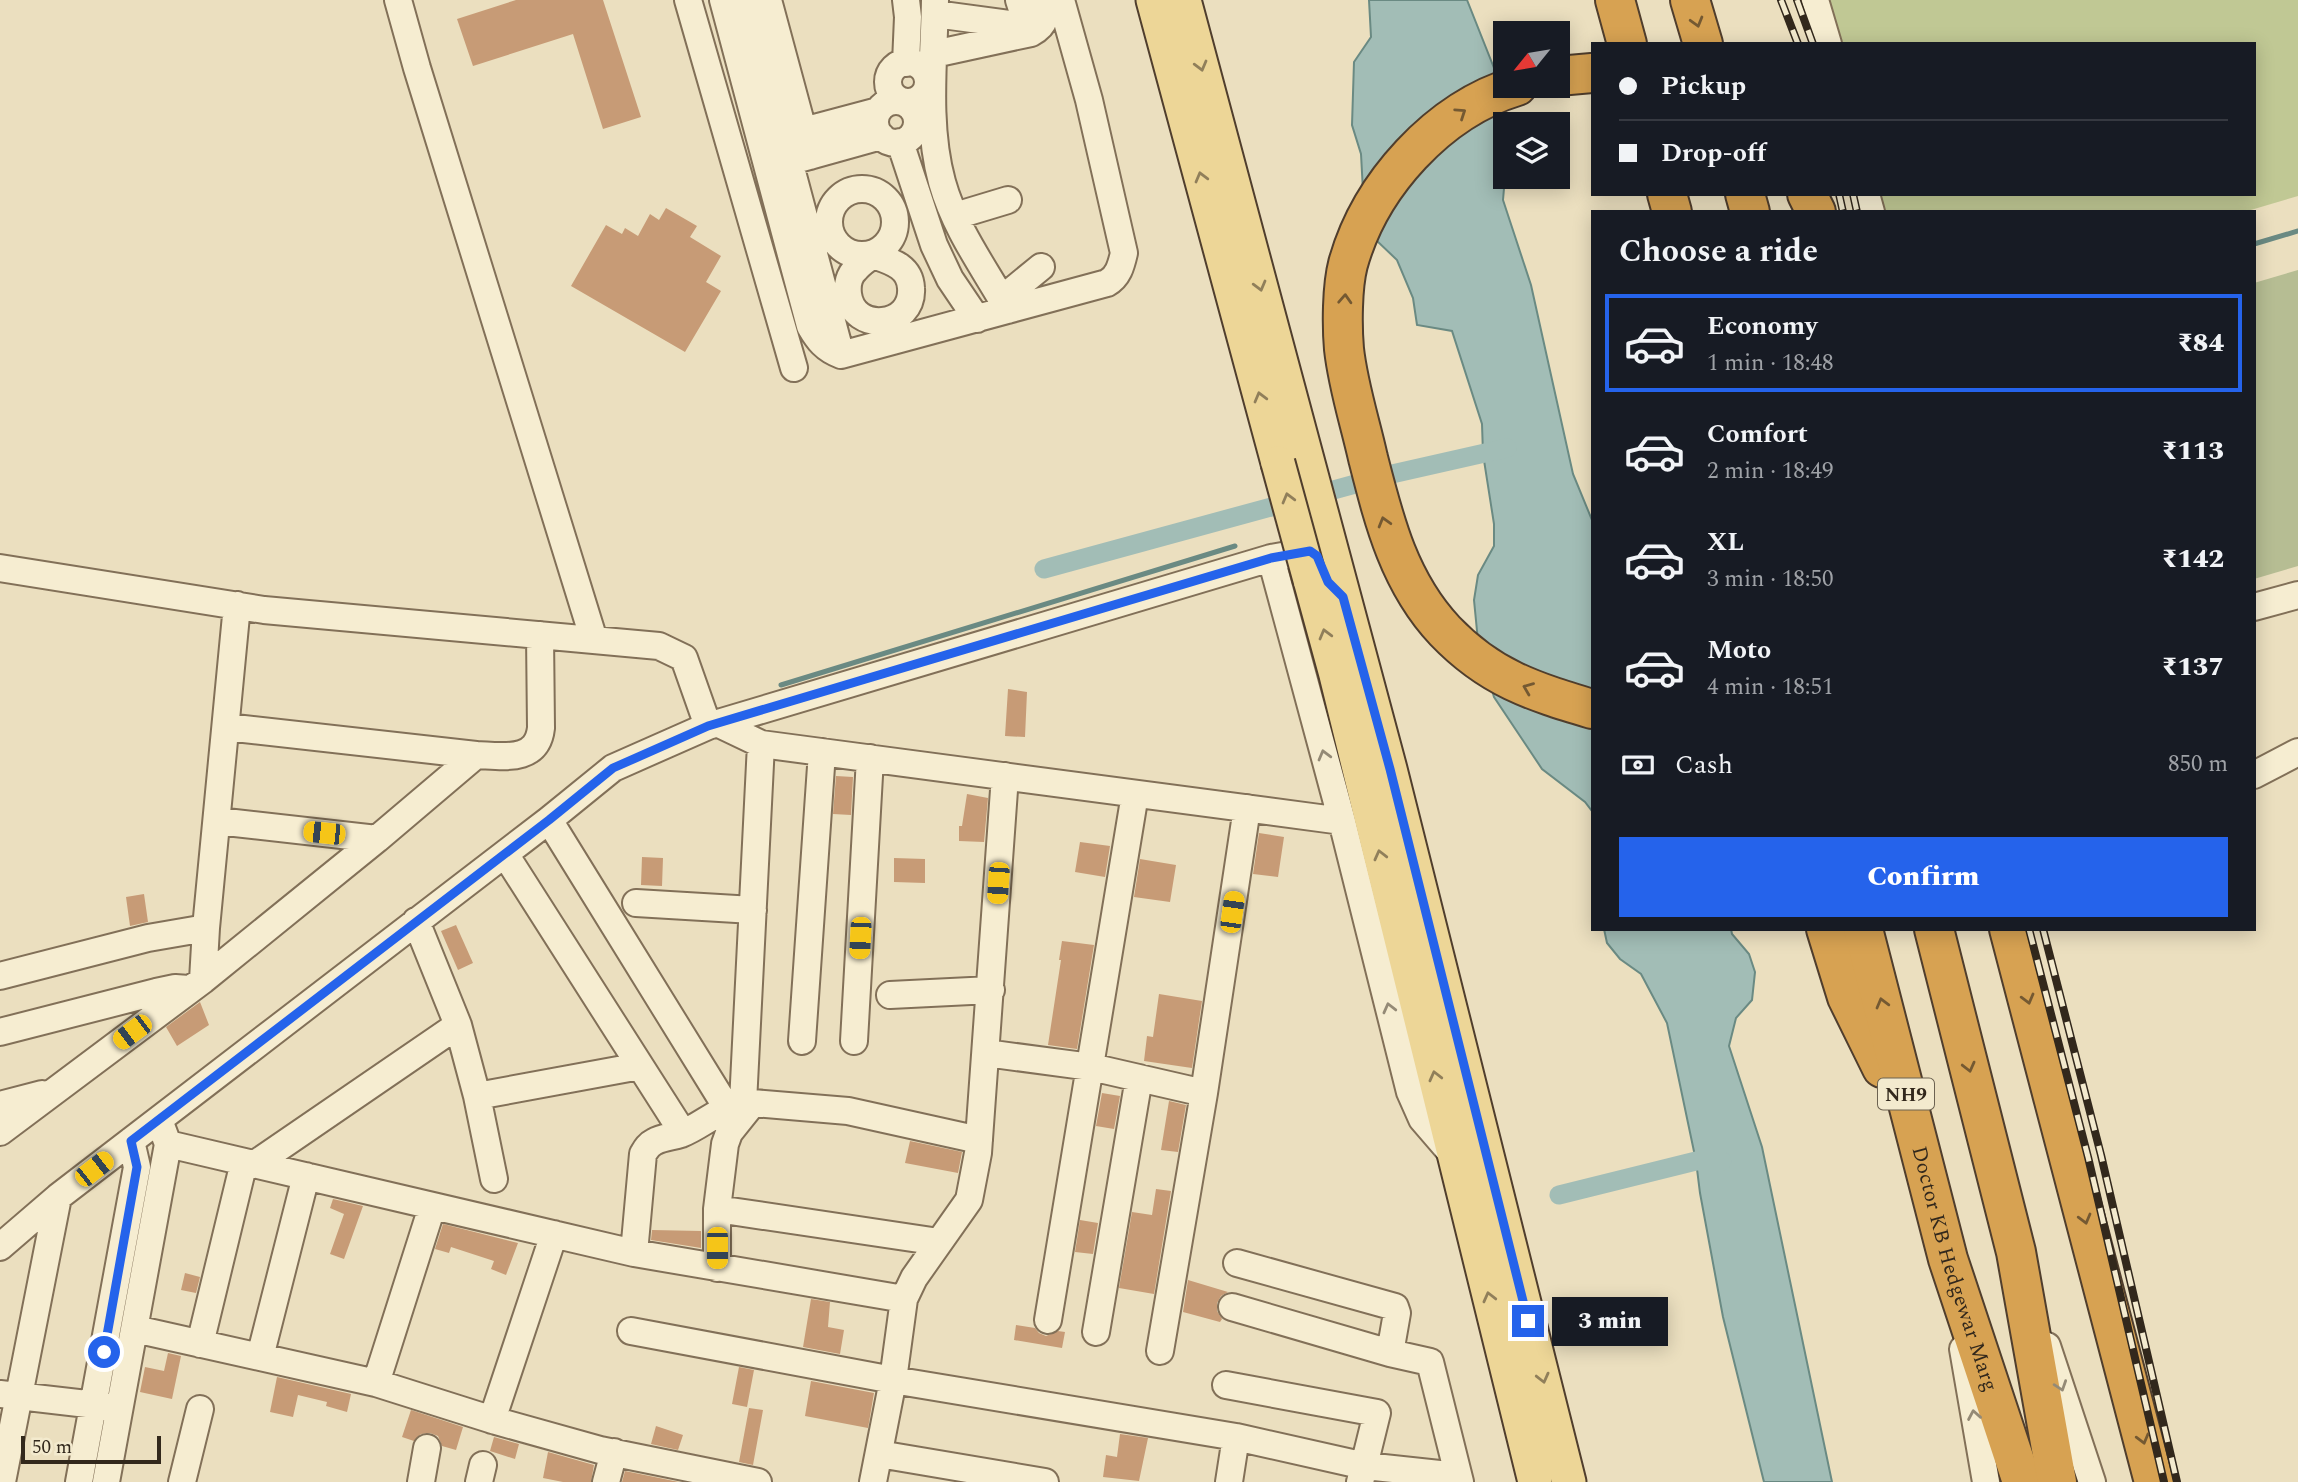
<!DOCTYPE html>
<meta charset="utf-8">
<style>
:root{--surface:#171b24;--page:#242831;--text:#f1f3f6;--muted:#9ea1a6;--line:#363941;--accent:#2563eb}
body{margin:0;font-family:Spectral,serif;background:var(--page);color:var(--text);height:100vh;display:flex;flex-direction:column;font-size:26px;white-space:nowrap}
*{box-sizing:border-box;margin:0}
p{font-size:23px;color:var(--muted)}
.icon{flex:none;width:38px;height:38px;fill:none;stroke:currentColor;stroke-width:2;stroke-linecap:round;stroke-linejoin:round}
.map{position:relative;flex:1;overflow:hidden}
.side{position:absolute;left:1591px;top:210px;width:665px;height:721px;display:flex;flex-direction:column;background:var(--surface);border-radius:0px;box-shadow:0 4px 18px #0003}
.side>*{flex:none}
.top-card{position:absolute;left:1591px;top:42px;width:665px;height:154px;border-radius:0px;box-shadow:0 4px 18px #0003;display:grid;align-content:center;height:154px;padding:0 28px;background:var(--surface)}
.needle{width:46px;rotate:240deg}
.tools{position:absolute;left:1493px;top:21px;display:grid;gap:14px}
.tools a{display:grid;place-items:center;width:77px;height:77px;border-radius:0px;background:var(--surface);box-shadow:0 4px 18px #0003;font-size:35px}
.scale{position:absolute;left:21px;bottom:18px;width:140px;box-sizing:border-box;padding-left:7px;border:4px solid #32281c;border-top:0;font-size:19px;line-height:24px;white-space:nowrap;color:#32281c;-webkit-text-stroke:5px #f3eace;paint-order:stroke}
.end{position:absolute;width:32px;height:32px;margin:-16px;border:9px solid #2563eb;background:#fff;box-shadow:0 0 0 4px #fff}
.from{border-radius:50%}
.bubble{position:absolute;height:49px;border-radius:0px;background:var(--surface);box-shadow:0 4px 18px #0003;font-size:23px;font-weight:800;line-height:49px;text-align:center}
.car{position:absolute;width:21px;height:42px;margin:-21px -10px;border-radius:9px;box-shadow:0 0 5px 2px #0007;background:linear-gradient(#f5c518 24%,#345 0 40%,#f5c518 0 76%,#345 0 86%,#f5c518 0)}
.top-card b{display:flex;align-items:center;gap:24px;height:66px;font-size:26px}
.top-card b+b{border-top:2px solid var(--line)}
.top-card i{width:18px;height:18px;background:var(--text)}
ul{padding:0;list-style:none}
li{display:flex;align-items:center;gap:21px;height:98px;margin:0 14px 10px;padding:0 14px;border:4px solid transparent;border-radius:0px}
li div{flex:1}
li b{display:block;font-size:26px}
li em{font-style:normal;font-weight:800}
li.selected{border-color:var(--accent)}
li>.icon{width:63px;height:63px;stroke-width:1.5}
h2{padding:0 28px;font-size:32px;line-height:84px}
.pay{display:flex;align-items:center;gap:18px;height:77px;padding:0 28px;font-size:26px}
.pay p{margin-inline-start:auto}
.cta{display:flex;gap:14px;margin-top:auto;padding:14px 28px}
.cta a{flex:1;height:80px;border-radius:0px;background:var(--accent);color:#fff;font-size:28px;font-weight:800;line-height:80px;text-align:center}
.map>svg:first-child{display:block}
</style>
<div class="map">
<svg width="2298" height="1482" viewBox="0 0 2298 1482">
<rect width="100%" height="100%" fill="#ebdfbf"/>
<!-- green -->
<path fill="#c0c894" d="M1797,0H2298V196L2244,212H1856L1851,194H2254V44H1809Z"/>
<!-- cemetery -->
<path fill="#b6bd93" d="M2298,270V566L2254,579V283Z"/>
<!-- water -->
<path fill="#a2bdb6" stroke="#6a8a83" stroke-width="2" d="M1369,0H1467L1494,68L1505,134V177L1503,200L1531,285L1573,474L1592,520V811L1585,802L1542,769L1494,697L1478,641L1474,600L1478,575L1494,546V524L1483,454L1482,424L1452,331L1417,325L1413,298L1397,260L1376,240L1363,191L1361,154L1352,125L1354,62L1371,37Z
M1604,929H1731L1732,934L1749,954L1755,972L1752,1000L1736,1018L1729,1046L1762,1147L1832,1482H1764L1723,1317L1700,1193L1696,1161L1667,1023L1641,974L1620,959L1607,943Z"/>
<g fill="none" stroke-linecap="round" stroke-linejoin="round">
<!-- stream -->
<path stroke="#6a8a83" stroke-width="5" d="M2254,244L2298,231
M781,685L1235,546"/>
<!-- canal -->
<path stroke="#a2bdb6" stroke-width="19" d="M1044,569L1392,474L1507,448
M1559,1195L1696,1161H1722"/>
</g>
<!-- building -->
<path fill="#c79b76" d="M516,0H603L641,117L603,129L573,34L473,66L457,19Z
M666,208L697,226L690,237L721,256L706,282L721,291L685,352L571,286L606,225L622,234L625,228L638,236L650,214L659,220Z
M1008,689L1027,692L1025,737L1005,736Z
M836,776L853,777L851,815L833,814Z
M967,794L988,798L984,842L959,841V826H962Z
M1259,833L1284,837L1278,877L1253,874Z
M1080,842L1110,846L1105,877L1075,872Z
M642,857L663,858L662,886L641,885Z
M894,858L925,859V883L894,882Z
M1140,859L1176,865L1170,902L1134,897Z
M144,894L148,922L130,926L126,897Z
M456,925L473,963L458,970L441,931Z
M1062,941L1094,945L1077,1049L1048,1045L1061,960H1059Z
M1159,994L1202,1001L1192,1068L1144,1061L1147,1036L1153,1037Z
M200,1002L209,1025L177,1046L166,1027Z
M1102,1093L1120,1096L1114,1129L1096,1126Z
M1169,1101L1186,1105L1178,1152L1161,1150Z
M910,1141L962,1152L958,1173L905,1163Z
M1156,1189L1171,1191L1154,1294L1119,1288L1132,1212L1152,1215Z
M333,1199L363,1206L344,1259L330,1254L344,1214L330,1208Z
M1080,1220L1098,1223L1093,1254L1075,1252Z
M443,1224L518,1243L506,1275L491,1269L494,1261L451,1247L449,1253L435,1249Z
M652,1230L701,1231V1248L651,1240Z
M185,1273L200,1277L196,1293L181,1290Z
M1188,1280L1228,1292L1221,1296L1217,1303V1311L1222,1319L1220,1322L1183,1312Z
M811,1299L830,1302L828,1327L844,1330L840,1354L803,1347Z
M1016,1325L1035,1328L1039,1333L1046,1336L1058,1331L1065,1332L1062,1348L1014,1340Z
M168,1353L181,1356L172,1399L140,1392L145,1367L164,1371Z
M739,1367L754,1370L747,1407L732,1404Z
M277,1377L351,1394L347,1412L326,1406L327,1402L298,1395L293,1417L270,1412Z
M811,1381L874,1393L868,1428L805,1416Z
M749,1408L763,1410L753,1465L739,1462Z
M411,1410L463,1427L456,1450L442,1446L438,1436L430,1433L421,1434L414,1441L402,1437Z
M656,1426L683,1435L678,1450L651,1444Z
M1120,1434L1148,1438L1139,1481L1103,1477L1106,1455L1117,1457Z
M494,1437L519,1444L515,1459L490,1451Z
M548,1452L594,1465L591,1482H563L543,1478Z
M625,1471L679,1482H622Z"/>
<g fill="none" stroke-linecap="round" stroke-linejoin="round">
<defs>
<path id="minor" d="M398,0L417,68L594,640
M688,0L794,368
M723,0L810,326C818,340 825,349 841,355L1107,283C1118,277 1121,266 1124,253L1089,100L1061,0
M746,0L841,355
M768,0L810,156
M906,0L908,17L906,63
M935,0C934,59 926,124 942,182C955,229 985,269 1008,310
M1815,0L1828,44
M935,14L1017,25L1026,22L1019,0
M934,54L1031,33C1046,25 1047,16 1043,0
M888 82a20 20 0 1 1 40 0a20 20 0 1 1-40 0Z
M875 122a21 21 0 1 1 42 0a21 21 0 1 1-42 0Z
M788,135L878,111
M900,142L934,245L950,279L977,319
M795,160L881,136
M829 222a33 33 0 1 1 66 0a33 33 0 1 1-66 0Z
M1866,194L1871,212
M955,216L1008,200
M873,255C890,261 910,266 911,288C914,328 853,334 848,294C847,285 849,275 856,269C860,264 867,259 873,255Z
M1002,299L1041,267
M1271,558L1342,821L1410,1092L1422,1119L1453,1155
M0,568L264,610L659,646L684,658L708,726
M2254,607L2298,595
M717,723L761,744L1342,821
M226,727L476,755
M2254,775L2298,752
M549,820L727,1108
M217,821L377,839
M505,854L683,1133
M636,903L753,910
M416,921L458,1025L477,1096L494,1179
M0,976L148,938L206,928
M203,980L377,839L476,755C503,756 537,763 541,728L540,635
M890,995L991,990
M0,1032L156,992L175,988L189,989
M802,1041L822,752
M854,1041L870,758
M986,1053L1091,1067L1204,1093
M477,1096L640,1066
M743,1103L761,744
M0,1105L42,1094
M0,1132L203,980L206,928L237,605
M168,1144L634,1253L904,1299
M255,1164L458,1025
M717,1209L939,1242
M0,1247L58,1197L549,820L613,768L708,726L1271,558L1310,551L1318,558
M634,1253L643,1154C646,1149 648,1145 654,1142C662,1137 672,1137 681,1134C706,1124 724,1103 753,1103L848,1111L979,1140
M1237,1263L1395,1307L1397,1313L1390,1353
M717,1268V1209L725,1144L729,1133L753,1103
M1232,1307L1390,1353L1430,1362L1460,1482
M1048,1320L1135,794
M135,1329L376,1383L496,1421L600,1450L758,1482
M631,1331L893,1380L1236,1437L1365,1466L1458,1476
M1096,1332L1139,1078
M200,1344L244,1162
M2047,1346L2092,1482
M1963,1349L1986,1482
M1160,1351L1204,1093L1247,808
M260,1357L306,1176
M376,1383L432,1207
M1226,1385L1377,1413L1360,1482
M0,1394L113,1407
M492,1420L554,1234
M879,1454L1045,1482
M2,1482L58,1197
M79,1482L137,1167L131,1141
M106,1482L168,1144L162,1128
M182,1482L200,1409
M421,1482L427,1448
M479,1482L483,1465
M606,1482L614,1452
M873,1482L893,1380L904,1299L914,1278L969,1200L978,1153L1005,776
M1229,1482L1236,1437"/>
<path id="major" d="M1153,0L1278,463
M1184,0L1390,769L1569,1482
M1310,580L1336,675L1535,1482"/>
<g id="highway">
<path d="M1615,0L1627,44"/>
<path d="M1690,0L1703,44"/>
<path d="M1558,76L1592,73"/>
<path d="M1517,86C1438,110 1370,185 1348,264C1342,287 1342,326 1344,349C1348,386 1360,422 1368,458C1384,521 1399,582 1445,631C1490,678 1532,691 1592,709"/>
<path d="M1667,194L1672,212"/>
<path d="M1745,194L1750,212"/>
<path d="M1807,194L1816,212"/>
<path d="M1826,929L1847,997L1882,1068"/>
<path id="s1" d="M1863,929L1948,1259L2022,1482"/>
<path d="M1934,929L2016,1252L2057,1482"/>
<path d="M2009,929L2154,1482"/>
</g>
</defs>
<!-- minor casing -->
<use href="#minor" stroke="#827058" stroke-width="30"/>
<!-- major casing -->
<use href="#major" stroke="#503e2d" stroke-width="37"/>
<!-- highway casing -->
<use href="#highway" stroke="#503e2d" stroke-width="42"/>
<!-- minor -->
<use href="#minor" stroke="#f6edd1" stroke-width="26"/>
<!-- major -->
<use href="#major" stroke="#edd697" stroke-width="33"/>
<!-- highway -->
<use href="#highway" stroke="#d7a252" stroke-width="38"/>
<defs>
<path id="rail" d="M1781,0L1798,44
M1797,0L1813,44
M1839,194L1843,212
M1853,194L1857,212
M2029,929L2088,1157L2164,1482
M2043,929L2101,1155L2177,1482"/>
</defs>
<!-- rail casing -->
<use href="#rail" stroke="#32281c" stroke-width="8"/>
<!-- rail -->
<use href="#rail" stroke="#f3eace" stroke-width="5" stroke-dasharray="16" stroke-linecap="butt"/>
<defs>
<path id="major-bridge" d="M1278,463L1310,580"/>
</defs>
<!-- major-bridge casing -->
<use href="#major-bridge" stroke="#503e2d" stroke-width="37" stroke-linecap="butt"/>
<!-- major-bridge -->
<use href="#major-bridge" stroke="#edd697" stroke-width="33"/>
</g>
<!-- one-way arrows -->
<defs><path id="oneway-chevron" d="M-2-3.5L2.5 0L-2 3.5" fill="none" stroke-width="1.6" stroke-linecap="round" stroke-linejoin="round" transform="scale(1.75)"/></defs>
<g stroke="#745932">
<use href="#oneway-chevron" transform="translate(1697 22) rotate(74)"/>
<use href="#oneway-chevron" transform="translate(1461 113) rotate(-34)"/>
<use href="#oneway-chevron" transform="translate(1345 299) rotate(-87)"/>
<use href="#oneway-chevron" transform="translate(1384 522) rotate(-106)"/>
<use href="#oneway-chevron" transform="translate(1528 688) rotate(-158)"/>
<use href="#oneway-chevron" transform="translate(2028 999) rotate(75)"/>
<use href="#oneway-chevron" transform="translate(1882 1003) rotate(-105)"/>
<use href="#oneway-chevron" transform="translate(1969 1067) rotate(76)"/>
<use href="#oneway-chevron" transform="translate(2085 1219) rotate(75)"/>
<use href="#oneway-chevron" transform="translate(2143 1439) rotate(75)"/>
</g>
<g stroke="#907f5a">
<use href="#oneway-chevron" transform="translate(1201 66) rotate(75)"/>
<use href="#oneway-chevron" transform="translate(1201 177) rotate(-105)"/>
<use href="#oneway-chevron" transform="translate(1260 286) rotate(75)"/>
<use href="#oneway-chevron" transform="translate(1260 397) rotate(-105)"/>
<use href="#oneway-chevron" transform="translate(1288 498) rotate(-105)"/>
<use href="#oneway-chevron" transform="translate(1325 634) rotate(-105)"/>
<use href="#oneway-chevron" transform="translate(1380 855) rotate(-104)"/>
<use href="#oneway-chevron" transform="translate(1435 1076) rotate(-104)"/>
<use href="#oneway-chevron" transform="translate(1489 1297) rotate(-104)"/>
<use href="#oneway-chevron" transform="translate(1543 1378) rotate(76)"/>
</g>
<g stroke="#948a76">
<use href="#oneway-chevron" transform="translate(1324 755) rotate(-105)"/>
<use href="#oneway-chevron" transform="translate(1389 1008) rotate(-104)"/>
<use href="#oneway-chevron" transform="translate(2061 1386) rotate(71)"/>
<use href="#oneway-chevron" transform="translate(1974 1415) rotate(-100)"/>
</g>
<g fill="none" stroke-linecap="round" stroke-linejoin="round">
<!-- route -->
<path stroke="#2563eb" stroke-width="9" d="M104,1352L137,1167L131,1141L549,820L613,768L708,726L1271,558L1310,551L1317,556L1328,582L1343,597L1390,769L1528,1321"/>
</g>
<g text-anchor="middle" stroke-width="7" stroke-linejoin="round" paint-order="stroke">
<!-- shield labels -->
<rect fill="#f3eace" stroke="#6c6251" stroke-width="2" x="1878" y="1078.5" width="56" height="31" rx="5"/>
<g font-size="19" font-weight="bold" fill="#32281c">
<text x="1906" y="1101">NH9</text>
</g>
<!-- street labels -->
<g font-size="21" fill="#32281c" stroke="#f3eace">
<text dy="7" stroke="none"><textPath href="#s1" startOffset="352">Doctor KB Hedgewar Marg</textPath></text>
</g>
</g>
</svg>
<div class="tools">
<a><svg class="needle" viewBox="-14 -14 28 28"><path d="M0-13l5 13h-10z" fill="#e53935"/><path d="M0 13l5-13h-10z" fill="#9ea1a6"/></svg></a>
<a><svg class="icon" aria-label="layers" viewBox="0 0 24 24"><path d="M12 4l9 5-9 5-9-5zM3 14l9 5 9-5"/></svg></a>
</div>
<div class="scale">50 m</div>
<i class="end from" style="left:104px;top:1352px"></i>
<i class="end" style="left:1528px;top:1321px"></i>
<div class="bubble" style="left:1552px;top:1297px;width:116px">3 min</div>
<i class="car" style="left:324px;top:833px;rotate:276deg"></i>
<i class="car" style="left:998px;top:883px;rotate:184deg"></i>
<i class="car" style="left:1232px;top:912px;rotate:8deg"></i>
<i class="car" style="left:860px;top:938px;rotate:183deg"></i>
<i class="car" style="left:132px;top:1032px;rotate:233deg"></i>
<i class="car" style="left:94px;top:1169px;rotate:52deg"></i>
<i class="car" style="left:717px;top:1248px;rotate:180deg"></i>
<div class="top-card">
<b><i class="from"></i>Pickup</b>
<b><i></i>Drop-off</b>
</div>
<section class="side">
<h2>Choose a ride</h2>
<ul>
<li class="selected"><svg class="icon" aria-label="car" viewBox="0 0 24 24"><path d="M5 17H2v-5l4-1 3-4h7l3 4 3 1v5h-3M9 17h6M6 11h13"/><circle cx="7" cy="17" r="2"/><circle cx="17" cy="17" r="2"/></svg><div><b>Economy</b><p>1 min · 18:48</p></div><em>₹84</em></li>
<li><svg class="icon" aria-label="car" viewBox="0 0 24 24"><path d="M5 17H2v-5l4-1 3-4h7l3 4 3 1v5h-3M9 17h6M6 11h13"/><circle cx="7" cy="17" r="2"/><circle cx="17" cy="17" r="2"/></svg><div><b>Comfort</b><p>2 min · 18:49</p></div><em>₹113</em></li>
<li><svg class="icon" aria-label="car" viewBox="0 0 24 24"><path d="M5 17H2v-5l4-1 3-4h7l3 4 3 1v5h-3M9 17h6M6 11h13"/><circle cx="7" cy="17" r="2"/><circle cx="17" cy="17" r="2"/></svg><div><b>XL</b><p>3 min · 18:50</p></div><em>₹142</em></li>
<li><svg class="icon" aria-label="car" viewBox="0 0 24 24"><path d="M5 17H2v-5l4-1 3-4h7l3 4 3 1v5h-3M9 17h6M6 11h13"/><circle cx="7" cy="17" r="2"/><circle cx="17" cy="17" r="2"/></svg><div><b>Moto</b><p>4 min · 18:51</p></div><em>₹137</em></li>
</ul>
<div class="pay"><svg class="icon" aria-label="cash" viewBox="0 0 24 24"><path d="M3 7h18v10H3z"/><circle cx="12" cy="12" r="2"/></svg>Cash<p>850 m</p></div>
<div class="cta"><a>Confirm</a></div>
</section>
</div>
